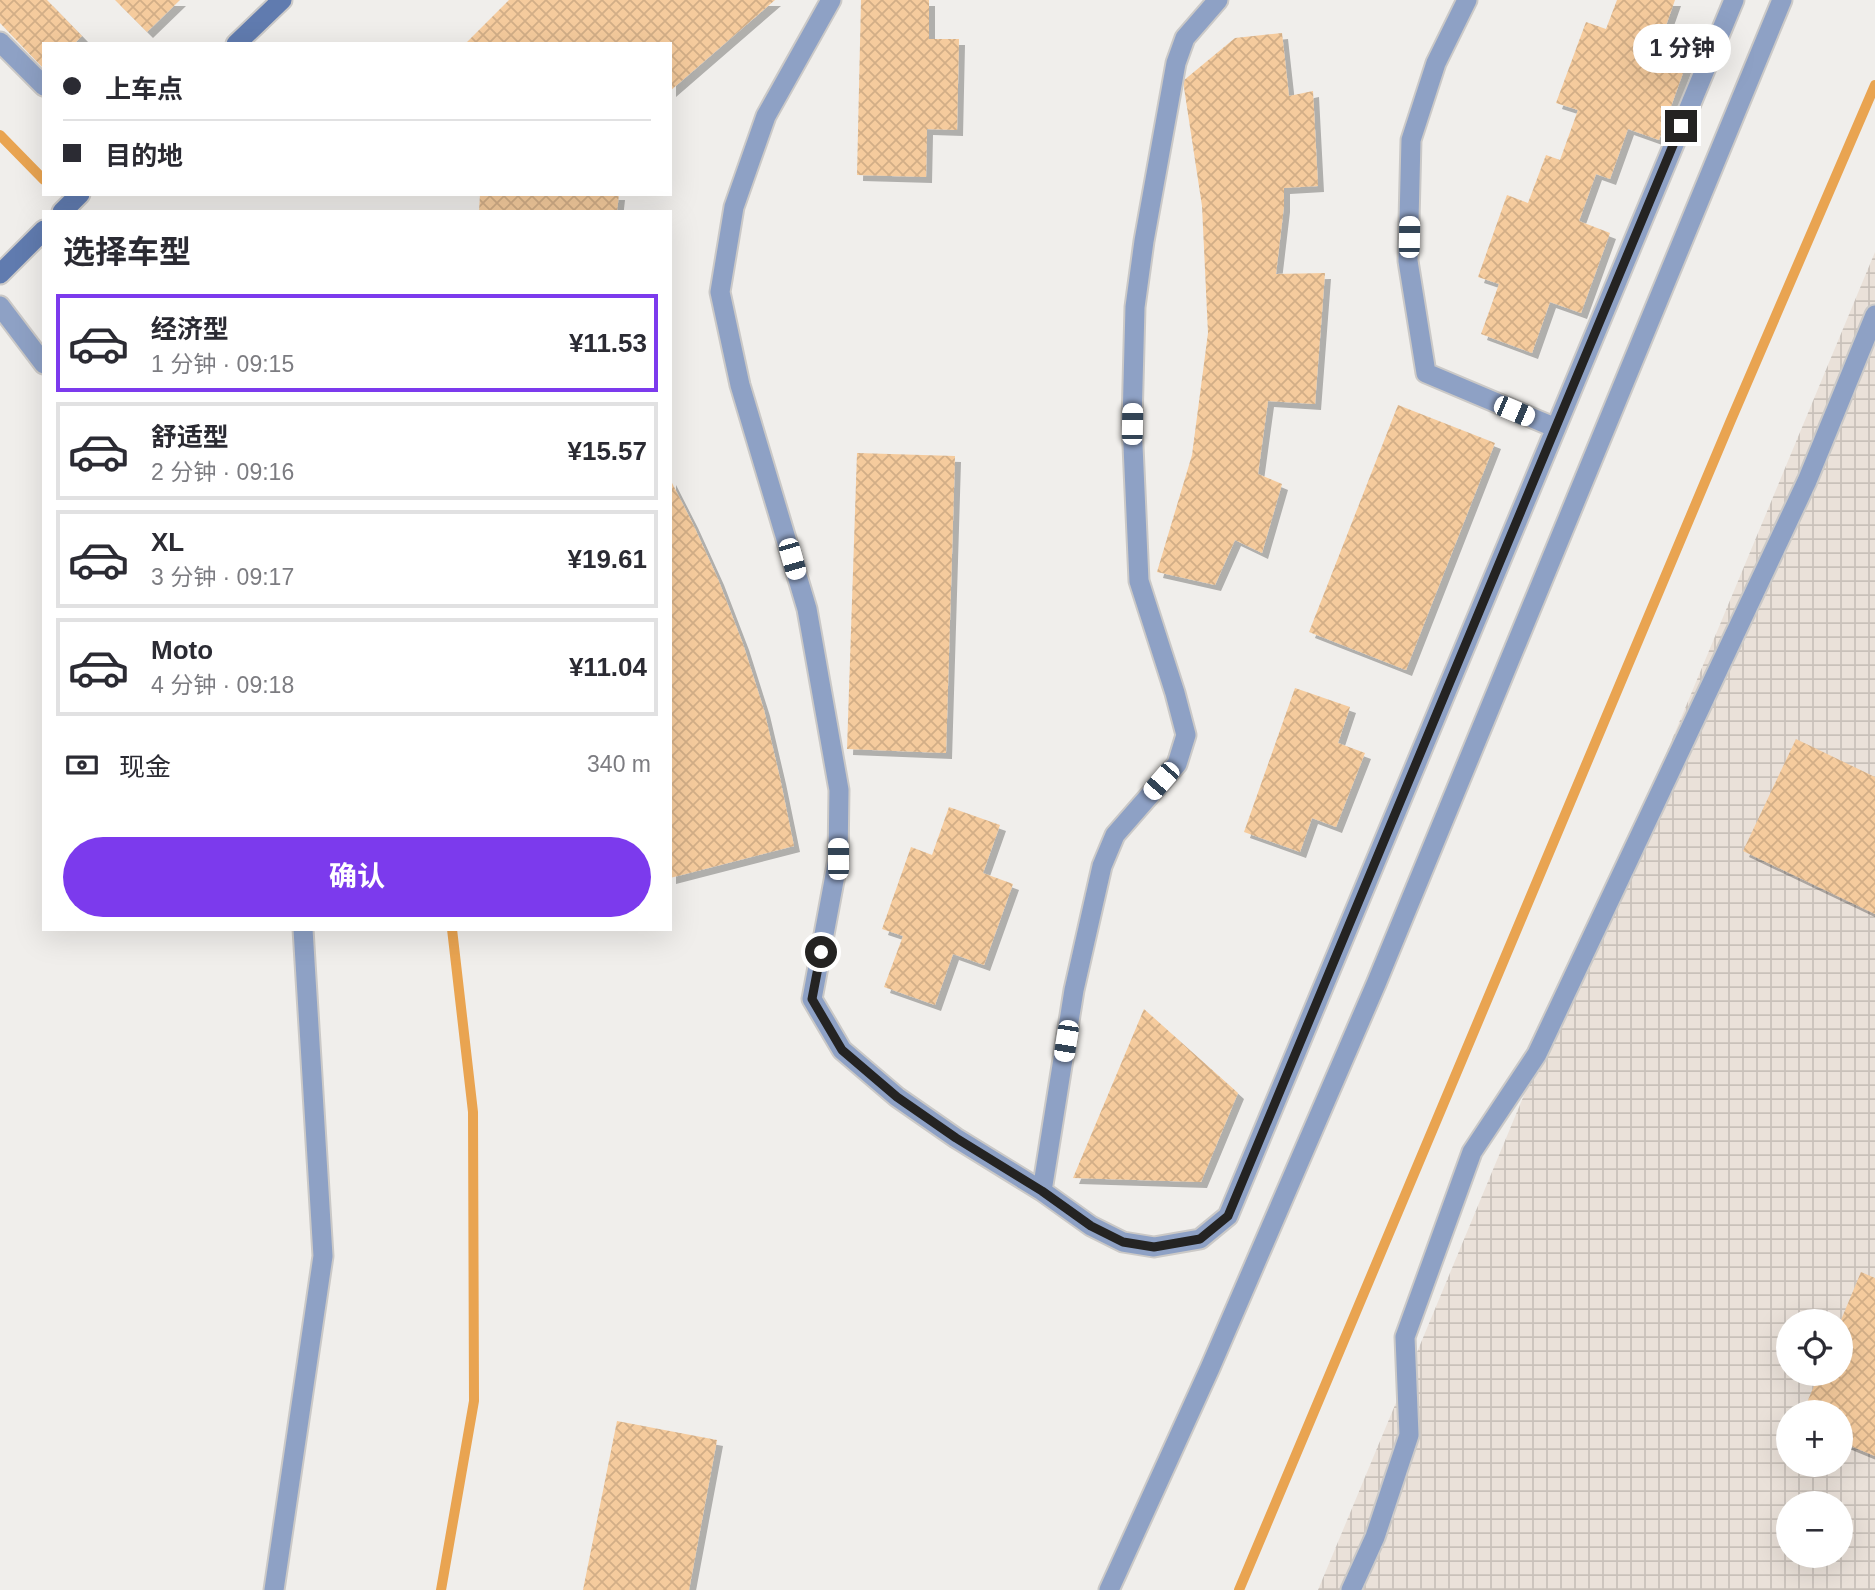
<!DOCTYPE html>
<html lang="zh">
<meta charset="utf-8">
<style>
:root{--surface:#fff;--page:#f2f2f3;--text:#2b2b33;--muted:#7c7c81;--line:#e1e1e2;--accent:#7c3aed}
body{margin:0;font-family:Helvetica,"Noto Sans SC",sans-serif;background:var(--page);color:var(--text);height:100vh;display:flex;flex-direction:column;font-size:26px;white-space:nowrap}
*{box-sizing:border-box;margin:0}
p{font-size:23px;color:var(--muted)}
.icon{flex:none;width:38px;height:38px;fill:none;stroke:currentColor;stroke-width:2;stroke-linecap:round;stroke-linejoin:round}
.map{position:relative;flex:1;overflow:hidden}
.details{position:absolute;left:42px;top:210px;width:630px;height:721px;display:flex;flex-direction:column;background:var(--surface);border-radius:0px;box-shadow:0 7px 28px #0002}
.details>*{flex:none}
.guide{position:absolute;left:42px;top:42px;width:630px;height:154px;border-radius:0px;box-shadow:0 7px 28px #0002;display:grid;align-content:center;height:154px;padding:0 21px;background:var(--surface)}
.buttons{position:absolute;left:1776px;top:1309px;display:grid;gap:14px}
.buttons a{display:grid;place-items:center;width:77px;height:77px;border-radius:50%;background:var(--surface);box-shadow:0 7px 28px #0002;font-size:35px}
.end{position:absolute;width:32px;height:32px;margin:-16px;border:9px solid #242322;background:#fff;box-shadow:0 0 0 4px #fff}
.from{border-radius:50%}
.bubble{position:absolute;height:49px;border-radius:24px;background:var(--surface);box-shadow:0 7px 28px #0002;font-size:23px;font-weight:700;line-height:49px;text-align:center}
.car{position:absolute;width:21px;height:42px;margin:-21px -10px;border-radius:9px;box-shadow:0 0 5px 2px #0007;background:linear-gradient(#fff 24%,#345 0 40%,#fff 0 76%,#345 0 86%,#fff 0)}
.guide b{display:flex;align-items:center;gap:24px;height:66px;font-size:26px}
.guide b+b{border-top:2px solid var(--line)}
.guide i{width:18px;height:18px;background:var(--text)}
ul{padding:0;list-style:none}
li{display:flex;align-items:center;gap:21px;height:98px;margin:0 14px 10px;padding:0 7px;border:4px solid var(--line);border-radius:0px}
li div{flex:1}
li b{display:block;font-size:26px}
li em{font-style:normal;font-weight:700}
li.on{border-color:var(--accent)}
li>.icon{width:63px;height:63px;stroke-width:1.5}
h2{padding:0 21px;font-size:32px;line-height:84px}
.pay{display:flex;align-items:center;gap:18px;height:77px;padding:0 21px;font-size:26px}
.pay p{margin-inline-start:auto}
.primary-button{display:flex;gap:14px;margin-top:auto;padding:14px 21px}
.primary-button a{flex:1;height:80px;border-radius:42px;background:var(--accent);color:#fff;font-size:28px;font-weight:700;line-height:80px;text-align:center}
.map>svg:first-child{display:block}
</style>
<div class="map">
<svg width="1875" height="1590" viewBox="0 0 1875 1590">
<defs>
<pattern id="industrial-grid" width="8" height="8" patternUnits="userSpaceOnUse" patternTransform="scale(1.75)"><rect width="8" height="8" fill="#eae1d9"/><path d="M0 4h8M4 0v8" fill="none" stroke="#c9c1ba"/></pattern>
<pattern id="building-cross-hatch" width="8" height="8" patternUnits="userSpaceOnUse" patternTransform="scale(1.75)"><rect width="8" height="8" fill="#f5cb9d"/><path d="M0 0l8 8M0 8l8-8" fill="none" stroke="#d2ae87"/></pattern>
<filter id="shadow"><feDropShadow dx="6" dy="6" stdDeviation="0" flood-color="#0004"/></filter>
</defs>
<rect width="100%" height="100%" fill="#f0eeeb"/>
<!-- industrial -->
<path fill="url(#industrial-grid)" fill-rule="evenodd" d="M1875,252V1590H1318ZM1788,1321H1841V1374H1788ZM1788,1412H1841V1465H1788ZM1788,1503H1841V1556H1788Z"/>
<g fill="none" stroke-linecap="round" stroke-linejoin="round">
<!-- stream -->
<path stroke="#e9a451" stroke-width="10" d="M0,135L44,180
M441,1590L474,1401L473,1112L452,929
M1239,1590L1731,420L1875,85"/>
</g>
<!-- building -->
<path fill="url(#building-cross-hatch)" filter="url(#shadow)" d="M0,0H47L82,36L74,44H44V69L0,23Z
M115,0H180L147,32Z
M509,0H775L670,91V44H465Z
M861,0H929V39H959L957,130L927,129L926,177L857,175Z
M1617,0H1675L1658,48L1688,59L1659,140L1628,129L1610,179L1596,174L1579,221L1610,233L1581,313L1550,302L1532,353L1481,334L1499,284L1478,277L1507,195L1528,203L1546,155L1560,160L1578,110L1556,103L1586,22L1606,29Z
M1282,33L1289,96L1313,91L1318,186L1284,188V206L1276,274L1325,273L1315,404L1268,401L1258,474L1282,484L1262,553L1235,540L1215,585L1157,572L1192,455L1208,333L1202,206L1183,81L1235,38Z
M480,194H619L617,212H479Z
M1398,405L1495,443L1406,670L1309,632Z
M857,453L955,456L946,753L847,749Z
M670,479L692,522L718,579L743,644L764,710L780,778L794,846L670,878Z
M1295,688L1350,707L1338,743L1365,753L1336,827L1312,818L1300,852L1244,832Z
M1796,739L1875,777V914L1743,851Z
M949,807L1000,825L983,873L1013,884L984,965L953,954L935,1005L884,987L903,936L882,929L911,847L932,855Z
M1144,1009L1238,1093L1201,1182L1073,1178Z
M1861,1272L1875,1278V1456L1841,1442V1412H1803L1819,1374H1841V1320Z
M617,1421L717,1440L689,1590H583Z"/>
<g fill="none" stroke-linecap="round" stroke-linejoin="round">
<defs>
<path id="service" d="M0,42L44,86"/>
<path id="minor" d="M831,0L766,116L734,207L720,292L740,385L807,609L839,790L838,859L812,999L842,1050L897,1097L956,1138L1042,1191L1091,1226L1123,1242L1154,1247L1200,1239L1228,1216L1734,0
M1467,0L1436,63L1411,140L1408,261L1426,373L1556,428
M1042,1191L1074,990L1102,866L1115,835L1177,764L1186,735L1175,693L1139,581L1132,423L1135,307L1144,241L1176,63L1185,38L1218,0
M1109,1590L1210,1368L1376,984L1782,0
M1351,1590L1375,1537L1409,1435L1405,1337L1472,1152L1537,1054L1807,481L1875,315"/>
<path id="tertiary" d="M0,306L44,364
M274,1590L323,1256L303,929"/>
<path id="secondary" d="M236,44L282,0
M62,212L80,194
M0,274L44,230"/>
</defs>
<!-- service casing -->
<use href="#service" stroke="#cbc9c7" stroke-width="23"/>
<!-- minor casing -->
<use href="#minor" stroke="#cbc9c7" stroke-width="23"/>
<!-- tertiary casing -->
<use href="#tertiary" stroke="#cbc9c7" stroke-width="23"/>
<!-- secondary casing -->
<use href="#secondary" stroke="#cbc9c7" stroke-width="23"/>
<!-- service -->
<use href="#service" stroke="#8ea1c5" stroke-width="19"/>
<!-- minor -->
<use href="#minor" stroke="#8ea1c5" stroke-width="19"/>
<!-- tertiary -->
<use href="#tertiary" stroke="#8ea1c5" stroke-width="19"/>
<!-- secondary -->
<use href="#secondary" stroke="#607baf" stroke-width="19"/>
</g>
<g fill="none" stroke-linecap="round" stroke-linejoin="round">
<!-- route -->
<path stroke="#242322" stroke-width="9" d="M821,952L812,999L842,1050L897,1097L956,1138L1042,1191L1091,1226L1123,1242L1154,1247L1200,1239L1228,1216L1681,126"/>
</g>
</svg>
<div class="buttons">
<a><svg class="icon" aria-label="locate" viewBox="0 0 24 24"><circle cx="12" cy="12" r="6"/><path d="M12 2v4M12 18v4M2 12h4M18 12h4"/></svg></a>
<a>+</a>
<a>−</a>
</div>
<i class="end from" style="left:821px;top:952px"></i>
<i class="end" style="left:1681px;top:126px"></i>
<div class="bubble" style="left:1633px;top:24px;width:98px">1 分钟</div>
<i class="car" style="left:1409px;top:237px;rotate:1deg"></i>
<i class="car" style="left:1514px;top:411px;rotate:113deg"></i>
<i class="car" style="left:1132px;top:424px;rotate:1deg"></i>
<i class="car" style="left:792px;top:559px;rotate:164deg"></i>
<i class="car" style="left:1161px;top:781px;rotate:221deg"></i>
<i class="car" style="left:838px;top:859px;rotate:0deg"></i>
<i class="car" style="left:1066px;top:1041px;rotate:189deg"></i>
<div class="guide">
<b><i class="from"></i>上车点</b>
<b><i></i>目的地</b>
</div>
<section class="details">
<h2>选择车型</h2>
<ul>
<li class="on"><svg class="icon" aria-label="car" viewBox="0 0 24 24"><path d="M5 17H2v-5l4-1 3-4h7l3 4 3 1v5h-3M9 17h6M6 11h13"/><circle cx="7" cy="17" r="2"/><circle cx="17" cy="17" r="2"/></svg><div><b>经济型</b><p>1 分钟 · 09:15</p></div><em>¥11.53</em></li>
<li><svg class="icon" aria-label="car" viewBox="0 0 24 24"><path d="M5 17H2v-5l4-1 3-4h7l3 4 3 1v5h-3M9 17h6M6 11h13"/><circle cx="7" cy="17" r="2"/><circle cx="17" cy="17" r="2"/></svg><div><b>舒适型</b><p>2 分钟 · 09:16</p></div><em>¥15.57</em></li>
<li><svg class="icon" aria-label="car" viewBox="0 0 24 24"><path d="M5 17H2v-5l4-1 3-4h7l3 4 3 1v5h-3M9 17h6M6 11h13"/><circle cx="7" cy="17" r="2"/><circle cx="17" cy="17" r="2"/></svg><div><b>XL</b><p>3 分钟 · 09:17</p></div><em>¥19.61</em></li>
<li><svg class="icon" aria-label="car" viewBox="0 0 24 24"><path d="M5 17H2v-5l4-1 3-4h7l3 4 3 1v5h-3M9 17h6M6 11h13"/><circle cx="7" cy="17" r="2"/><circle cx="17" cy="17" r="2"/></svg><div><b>Moto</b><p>4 分钟 · 09:18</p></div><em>¥11.04</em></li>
</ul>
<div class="pay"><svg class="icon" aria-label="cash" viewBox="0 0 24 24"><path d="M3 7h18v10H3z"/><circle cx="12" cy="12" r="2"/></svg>现金<p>340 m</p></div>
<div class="primary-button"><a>确认</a></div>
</section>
</div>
